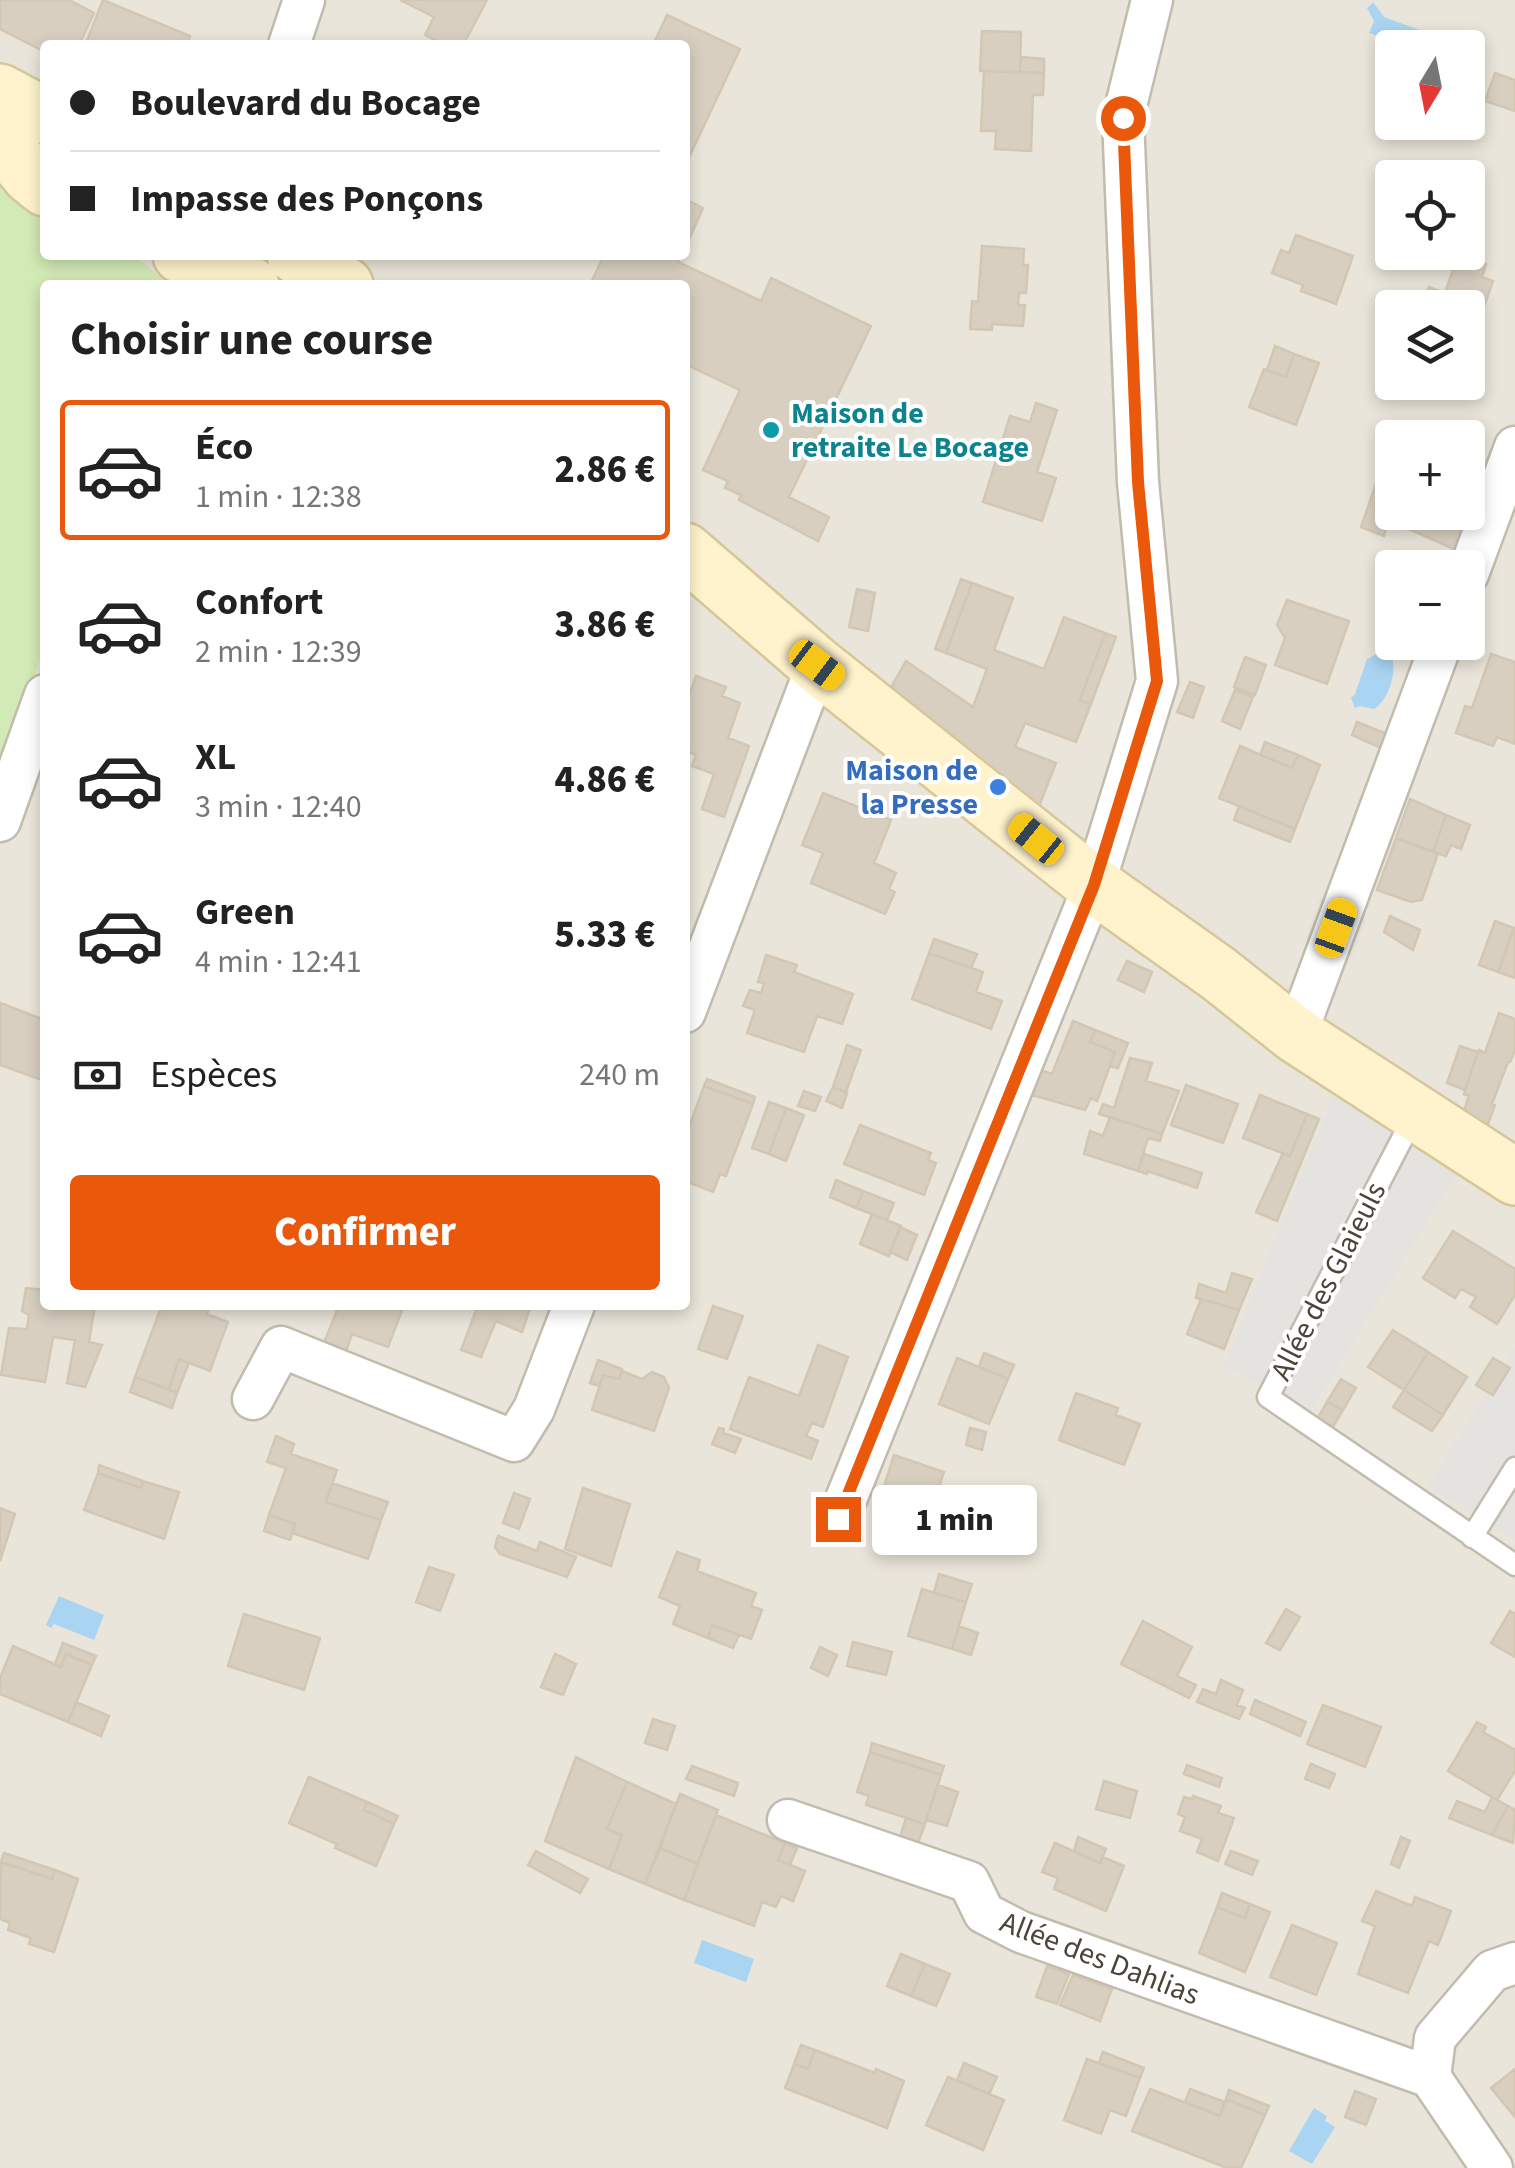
<!DOCTYPE html>
<html lang="fr">
<meta charset="utf-8">
<style>
:root{--surface:#fff;--page:#f6f6f6;--text:#222;--muted:#767676;--line:#e0e0e0;--accent:#ea580c}
body{margin:0;font-family:"Source Sans 3",sans-serif;background:var(--page);color:var(--text);height:100vh;display:flex;flex-direction:column;font-size:38px;white-space:nowrap}
*{box-sizing:border-box;margin:0}
p{font-size:32px;color:var(--muted)}
.icon{flex:none;width:55px;height:55px;fill:none;stroke:currentColor;stroke-width:2;stroke-linecap:round;stroke-linejoin:round}
.map{position:relative;flex:1;overflow:hidden}
.drawer{position:absolute;left:40px;top:280px;width:650px;height:1030px;display:flex;flex-direction:column;background:var(--surface);border-radius:10px;box-shadow:0 5px 15px #0003}
.drawer>*{flex:none}
.banner{position:absolute;left:40px;top:40px;width:650px;height:220px;border-radius:10px;box-shadow:0 5px 15px #0003;display:grid;align-content:center;height:220px;padding:0 30px;background:var(--surface)}
.needle{width:65px;rotate:190deg}
.tools{position:absolute;left:1375px;top:30px;display:grid;gap:20px}
.tools a{display:grid;place-items:center;width:110px;height:110px;border-radius:10px;background:var(--surface);box-shadow:0 5px 15px #0003;font-size:50px}
.end{position:absolute;width:45px;height:45px;margin:-22px;border:12px solid #ea580c;background:#fff;box-shadow:0 0 0 5px #fff}
.from{border-radius:50%}
.bubble{position:absolute;height:70px;border-radius:10px;background:var(--surface);box-shadow:0 5px 15px #0003;font-size:32px;font-weight:800;line-height:70px;text-align:center}
.car{position:absolute;width:30px;height:60px;margin:-30px -15px;border-radius:12px;box-shadow:0 0 8px 2px #0007;background:linear-gradient(#f5c518 24%,#345 0 40%,#f5c518 0 76%,#345 0 86%,#f5c518 0)}
.banner b{display:flex;align-items:center;gap:35px;height:95px;font-size:38px}
.banner b+b{border-top:2px solid var(--line)}
.banner i{width:25px;height:25px;background:var(--text)}
ul{padding:0;list-style:none}
li{display:flex;align-items:center;gap:30px;height:140px;margin:0 20px 15px;padding:0 10px;border:5px solid transparent;border-radius:10px}
li div{flex:1}
li b{display:block;font-size:38px}
li em{font-style:normal;font-weight:800}
li.active{border-color:var(--accent)}
li>.icon{width:90px;height:90px;stroke-width:1.5}
h2{padding:0 30px;font-size:45px;line-height:120px}
.pay{display:flex;align-items:center;gap:25px;height:110px;padding:0 30px;font-size:38px}
.pay p{margin-inline-start:auto}
.button{display:flex;gap:20px;margin-top:auto;padding:20px 30px}
.button a{flex:1;height:115px;border-radius:10px;background:var(--accent);color:#fff;font-size:40px;font-weight:800;line-height:115px;text-align:center}
.map>svg:first-child{display:block}
</style>
<div class="map">
<svg width="1515" height="2168" viewBox="0 0 1515 2168">
<rect width="100%" height="100%" fill="#f6f3ec"/>
<!-- residential -->
<path fill="#eae5da" fill-rule="evenodd" d="M0,0H1515V2168H0ZM45,45H685V255H45ZM1392,48H1468V122H1392ZM1392,178H1468V252H1392ZM45,285H685V1305H45ZM1392,308H1468V382H1392ZM1392,438H1468V512H1392ZM1392,568H1468V642H1392Z"/>
<!-- green -->
<path fill="#d2eab5" d="M0,172L37,213L45,217V255H134L165,281V285H45V646L0,770Z"/>
<!-- parking -->
<path fill="#e5e3e0" d="M1333,1096L1456,1175L1309,1414L1224,1366Z
M1515,1347V1539L1427,1487Z"/>
<!-- water -->
<path fill="#a9d4f2" d="M1373,2L1384,17L1425,32L1419,47H1410L1369,33L1374,21L1367,8Z
M1379,653L1392,658C1397,673 1388,701 1374,709L1360,706L1355,708L1351,698L1355,694L1367,659Z
M59,1596L104,1615L94,1640L54,1624L51,1628L46,1625Z
M702,1940L754,1959L746,1982L694,1963Z
M1314,2108L1327,2116L1325,2121L1335,2127L1312,2164L1289,2151Z"/>
<!-- building -->
<path fill="#d8cfc1" stroke="#d3c7b4" stroke-width="2.5" d="M0,0H69L94,13L79,45H45V52L0,29Z
M103,0L190,36L187,45H85Z
M400,0H487L463,45H445L425,35L434,17Z
M667,15L740,49L685,166V45H653Z
M982,31L1021,32L1020,72L980,71Z
M1021,57L1044,59V73L1020,72Z
M984,71L1044,73L1043,95H1033L1031,151L995,149L996,131H981Z
M1495,73L1515,80V111L1485,101Z
M685,199L703,208L685,248Z
M1296,235L1353,256L1336,304L1301,291L1303,285L1272,273L1281,250L1289,253Z
M982,246L1024,249L1023,265H1028L1026,293H1019L1018,305H1025L1023,326L992,324V330L970,329L972,301L978,302Z
M604,255H682L678,262L761,301L771,278L871,326L789,497L829,517L818,541L739,500L741,495L725,488L728,481L703,470L740,390L685,364V285H590Z
M1458,255L1486,264L1482,277L1493,281L1468,352V308H1421L1429,287L1445,293Z
M1275,346L1294,354L1286,377L1267,370Z
M1294,354L1319,363L1296,425L1249,407L1264,369L1286,377Z
M1036,403L1057,410L1037,472L1056,478L1042,521L983,502L1010,416L1030,422Z
M1376,484L1392,491V512H1445L1483,528L1468,568H1447L1454,549L1389,520L1384,536L1361,527Z
M961,579L972,583L946,653L935,649Z
M972,583L1013,598L994,650L1044,669L1064,617L1105,633L1080,700L1091,704L1076,742L1025,723L1015,747L1056,763L1036,814L889,691L906,661L973,707L987,669L946,653Z
M857,589L875,593L868,631L849,627Z
M1287,600L1349,621L1327,684L1275,665L1285,638L1277,625Z
M1105,633L1116,637L1091,704L1080,700Z
M1491,654L1515,662V744L1497,737L1493,746L1456,733L1465,706L1472,708Z
M1245,657L1266,665L1255,695L1234,687Z
M696,676L726,687L722,696L740,703L728,738L749,746L724,817L702,809L714,774L692,766L696,755L685,751V707Z
M1190,682L1204,687L1193,718L1177,712Z
M1235,690L1253,697L1240,729L1222,721Z
M1357,722L1392,736L1386,750L1352,735Z
M1265,742L1298,755L1292,768L1260,755Z
M1240,746L1292,768L1298,755L1320,765L1295,829L1219,798Z
M823,793L891,820L874,863L896,873L889,889L895,892L885,914L811,883L823,853L802,845Z
M1410,799L1446,815L1433,852L1396,838Z
M1239,806L1295,829L1290,842L1234,820Z
M1446,815L1470,825L1461,849L1451,845L1446,856L1433,852Z
M1396,838L1438,853L1422,900L1411,902L1377,890Z
M1390,916L1420,930L1413,950L1384,932Z
M1495,921L1514,928L1498,972L1479,965Z
M1514,928H1515V978L1498,972Z
M934,939L977,954L971,968L929,953Z
M929,953L983,972L976,992L1002,1001L991,1029L912,999Z
M766,955L797,965L794,972L853,994L842,1024L817,1016L804,1052L747,1033L755,1010L743,1006L750,990L761,993L764,983L758,982Z
M1127,961L1152,972L1144,992L1118,980Z
M0,1003L45,1020V1081L0,1065Z
M1499,1013L1515,1019V1050L1510,1062H1508L1492,1104L1495,1105L1486,1129L1463,1114L1469,1096L1464,1094L1478,1052L1479,1050L1485,1053Z
M1073,1021L1095,1030L1090,1042L1115,1052L1097,1101L1091,1098L1085,1110L1028,1094L1038,1069L1052,1074Z
M1095,1030L1128,1043L1118,1068L1110,1066L1115,1052L1090,1042Z
M847,1045L861,1050L846,1092L833,1087Z
M1460,1046L1478,1052L1465,1090L1447,1083Z
M1130,1058L1152,1063L1146,1081L1179,1091L1162,1134L1099,1114L1103,1104L1114,1108Z
M707,1079L755,1097L753,1104L704,1086Z
M1186,1085L1238,1104L1223,1143L1171,1125Z
M704,1086L753,1104L726,1176L720,1174L713,1192L685,1181V1138Z
M833,1087L847,1093L842,1108L826,1101Z
M804,1091L821,1097L815,1111L798,1106Z
M1260,1095L1307,1114L1290,1156L1243,1138Z
M769,1102L786,1108L769,1154L752,1148Z
M786,1108L804,1115L786,1161L769,1154Z
M1307,1114L1319,1119L1277,1221L1256,1212L1283,1153L1290,1156Z
M1110,1117L1162,1134L1160,1141L1148,1138L1138,1171L1084,1154L1090,1131L1103,1136Z
M860,1125L931,1153L928,1160L936,1163L924,1195L844,1164Z
M1144,1154L1202,1173L1197,1188L1147,1171V1174L1138,1171Z
M836,1180L863,1191L856,1208L830,1197Z
M863,1191L894,1203L887,1220L856,1208Z
M872,1214L901,1226L889,1256L860,1244Z
M900,1227L917,1235L907,1260L890,1252Z
M1453,1231L1515,1269V1295L1497,1324L1470,1307L1476,1297L1461,1289L1455,1298L1423,1278Z
M1232,1273L1252,1279L1239,1310L1196,1298L1199,1284L1226,1293Z
M45,1283V1305H95L89,1342L102,1345L85,1387L67,1383L75,1340L53,1337L45,1382L1,1375L9,1328L27,1329L29,1315L22,1311L26,1288L44,1290Z
M1201,1299L1239,1310L1224,1349L1187,1334Z
M162,1305H207L210,1306L207,1314L228,1322L210,1371L179,1359L169,1389L135,1377Z
M339,1305H404L388,1347L352,1334L346,1351L324,1343Z
M478,1305H531L522,1332L496,1321L481,1357L461,1350Z
M713,1306L743,1316L727,1359L698,1349Z
M1393,1330L1428,1352L1404,1390L1368,1367Z
M818,1345L848,1357L823,1427L812,1423L806,1436L818,1441L811,1459L730,1429L749,1377L799,1396Z
M1428,1352L1467,1377L1443,1415L1404,1390Z
M984,1353L1014,1365L1008,1379L979,1367Z
M957,1358L1008,1379L989,1424L939,1404Z
M1493,1358L1510,1368L1493,1395L1476,1385Z
M179,1359L189,1363L177,1393L169,1389Z
M598,1360L622,1369L619,1379L603,1375L599,1386L590,1383Z
M622,1371L642,1379L652,1372L664,1377L669,1388L654,1431L592,1410L603,1375L619,1379Z
M135,1377L177,1393L172,1408L130,1392Z
M1341,1379L1356,1388L1343,1410L1327,1402Z
M1404,1390L1443,1415L1432,1431L1393,1407Z
M1076,1393L1118,1408L1116,1415L1140,1424L1124,1465L1059,1440Z
M1327,1402L1343,1410L1331,1430L1316,1421Z
M719,1428L724,1429L723,1433L741,1439L735,1453L712,1444Z
M970,1428L986,1432L982,1450L966,1445Z
M276,1436L294,1444L291,1454L337,1470L326,1502L381,1520L368,1559L292,1533L295,1524L269,1515L286,1468L267,1462Z
M894,1455L944,1472L925,1528L876,1511Z
M99,1465L143,1481L141,1488L98,1473Z
M98,1473L141,1488L143,1481L179,1492L164,1539L84,1510Z
M332,1483L388,1502L381,1520L326,1502Z
M583,1488L630,1504L611,1566L565,1549Z
M514,1493L530,1499L519,1529L503,1523Z
M0,1508L15,1514L0,1561Z
M269,1515L295,1524L290,1540L264,1531Z
M498,1536L537,1551L540,1542L576,1557L567,1577L500,1554L495,1547Z
M677,1552L700,1560L697,1571L756,1593L751,1606L762,1610L751,1639L712,1625L708,1638L673,1624L680,1606L659,1597Z
M429,1567L454,1575L440,1611L416,1602Z
M939,1574L972,1584L966,1602L934,1593Z
M922,1589L966,1602L952,1649L908,1636Z
M1286,1609L1300,1617L1280,1650L1266,1643Z
M1510,1611L1515,1614V1657L1491,1643Z
M244,1614L320,1638L304,1690L228,1666Z
M1143,1621L1192,1647L1177,1676L1196,1685L1189,1698L1121,1664Z
M712,1625L739,1635L733,1648L708,1638Z
M959,1626L978,1633L971,1655L952,1649Z
M853,1642L892,1652L886,1675L847,1666Z
M63,1643L96,1656L92,1665L66,1654L61,1667L55,1664Z
M13,1646L61,1667L66,1654L92,1665L68,1722L0,1694V1678Z
M820,1647L837,1655L828,1676L811,1668Z
M555,1654L576,1664L563,1695L541,1687Z
M1221,1680L1243,1690L1237,1705L1245,1708L1239,1719L1197,1702L1203,1689L1216,1694Z
M1255,1700L1306,1722L1300,1736L1250,1714Z
M76,1702L109,1716L101,1736L68,1722Z
M1323,1705L1381,1727L1365,1767L1307,1744Z
M653,1719L675,1726L667,1750L645,1743Z
M1477,1722L1486,1727L1483,1732L1515,1750V1771L1497,1800L1448,1771Z
M872,1743L944,1766L941,1775L870,1752Z
M870,1752L941,1775L925,1824L866,1805L869,1796L857,1792Z
M576,1757L627,1782L607,1829L622,1835L609,1869L545,1841Z
M1311,1764L1335,1774L1329,1788L1305,1779Z
M1187,1765L1222,1778L1219,1787L1184,1774Z
M692,1766L738,1783L734,1796L686,1779Z
M309,1777L367,1802L364,1810L394,1824L376,1866L335,1848L337,1844L289,1823Z
M1104,1781L1137,1791L1130,1818L1096,1809Z
M627,1782L676,1804L645,1884L609,1869L622,1835L607,1829Z
M938,1785L958,1792L947,1826L926,1820Z
M680,1794L718,1810L698,1864L660,1848Z
M1193,1796L1221,1806L1218,1813L1234,1818L1218,1861L1197,1852L1202,1839L1180,1831L1185,1817L1178,1814L1184,1797L1192,1799Z
M1492,1797L1508,1806L1492,1835L1449,1818L1457,1801L1485,1812Z
M367,1802L398,1816L394,1824L364,1810Z
M1508,1806L1515,1810L1513,1843L1492,1835Z
M716,1815L785,1843L778,1860L805,1871L793,1901L781,1896L776,1907L762,1902L754,1926L684,1900Z
M906,1818L925,1824L917,1846L899,1840Z
M1078,1837L1106,1849L1100,1863L1074,1851Z
M1401,1837L1410,1841L1399,1868L1391,1864Z
M785,1843L797,1848L790,1865L778,1860Z
M1055,1843L1100,1863L1103,1857L1124,1866L1106,1911L1054,1889L1058,1878L1042,1872Z
M660,1848L698,1864L684,1900L645,1884Z
M536,1851L588,1879L580,1893L528,1865Z
M1231,1851L1258,1861L1252,1875L1225,1864Z
M4,1853L55,1870L52,1879L1,1862Z
M1,1862L52,1879L55,1870L78,1879L54,1952L29,1944L31,1938L8,1930L10,1923L0,1919Z
M1376,1891L1412,1906L1415,1897L1451,1911L1438,1945L1429,1941L1408,1993L1358,1974L1375,1926L1362,1921Z
M1222,1893L1250,1904L1245,1918L1217,1907Z
M1250,1904L1270,1912L1245,1972L1199,1953L1217,1907L1245,1918Z
M1292,1925L1337,1943L1316,1995L1270,1977Z
M901,1954L925,1964L911,1996L887,1986Z
M925,1964L950,1974L936,2006L911,1996Z
M1047,1966L1069,1974L1057,2004L1036,1997Z
M1073,1975L1112,1989L1100,2021L1060,2005Z
M801,2045L815,2050L808,2069L794,2064Z
M815,2050L875,2073L876,2069L904,2081L887,2128L785,2088L794,2064L808,2069Z
M1103,2052L1144,2068L1140,2078L1099,2063Z
M1087,2059L1140,2078L1126,2116L1110,2110L1101,2134L1064,2120Z
M964,2063L997,2077L989,2094L957,2080Z
M1515,2069V2117L1491,2088Z
M948,2077L1004,2100L983,2150L926,2125Z
M1150,2089L1220,2116L1226,2099L1265,2115L1241,2168H1227L1132,2131Z
M1190,2089L1225,2102L1220,2116L1185,2102Z
M1229,2090L1269,2106L1265,2115L1226,2099Z
M1355,2091L1376,2099L1366,2125L1345,2117Z"/>
<g fill="none" stroke-linecap="round" stroke-linejoin="round">
<defs>
<path id="lane" d="M1415,1114L1268,1397L1515,1565
M1472,1537L1515,1468"/>
<path id="street" d="M289,45L304,0
M1468,574L1515,447
M0,821L45,695
M685,1012L817,665
M1296,1035L1442,642
M253,1399L281,1347L514,1441L534,1409L574,1305
M838,1519L1094,885L1157,681L1138,482L1123,118L1152,0
M788,1820L969,1882L984,1913L1021,1932L1430,2077
M1492,2168L1430,2077L1435,2038L1492,1971L1515,1963"/>
<path id="secondary" d="M0,92L45,116
M0,139L30,176L45,188
M181,255L251,285
M295,255L345,285
M685,551L817,665L1094,885L1219,974L1296,1035L1515,1177"/>
</defs>
<!-- lane casing -->
<use href="#lane" stroke="#c2bbae" stroke-width="25"/>
<!-- street casing -->
<use href="#street" stroke="#c2bbae" stroke-width="45"/>
<!-- secondary casing -->
<use href="#secondary" stroke="#d6c79b" stroke-width="60"/>
<!-- lane -->
<use href="#lane" stroke="#fff" stroke-width="20"/>
<!-- street -->
<use href="#street" stroke="#fff" stroke-width="40"/>
<!-- secondary -->
<use href="#secondary" stroke="#fff3cd" stroke-width="55"/>
</g>
<g fill="none" stroke-linecap="round" stroke-linejoin="round">
<!-- route -->
<path stroke="#ea580c" stroke-width="12" d="M838,1519L1094,885L1157,681L1138,482L1123,118"/>
</g>
<!-- markers -->
<circle fill="#0f9aa8" stroke="#fff" stroke-width="4" cx="771" cy="430" r="10"/>
<circle fill="#3f7fe0" stroke="#fff" stroke-width="4" cx="998" cy="787" r="10"/>
<g text-anchor="middle" stroke-width="8" stroke-linejoin="round" paint-order="stroke">
<!-- culture labels -->
<g font-size="30" font-weight="bold" fill="#0d838f" stroke="#fff" text-anchor="start">
<text x="791" y="423">Maison de<tspan x="791" dy="34">retraite Le Bocage</tspan></text>
</g>
<!-- shop labels -->
<g font-size="30" font-weight="bold" fill="#366cbe" stroke="#fff" text-anchor="end">
<text x="978" y="780">Maison de<tspan x="978" dy="34">la Presse</tspan></text>
</g>
<!-- street labels -->
<g font-size="30" fill="#4b4439" stroke="#fff">
<text transform="translate(1328 1281) rotate(-63)" y="10">Allée des Glaieuls</text>
<text transform="translate(1100 1958) rotate(21)" y="10">Allée des Dahlias</text>
</g>
</g>
</svg>
<div class="tools">
<a><svg class="needle" viewBox="-14 -14 28 28"><path d="M0-13l5 13h-10z" fill="#e53935"/><path d="M0 13l5-13h-10z" fill="#767676"/></svg></a>
<a><svg class="icon" aria-label="locate" viewBox="0 0 24 24"><circle cx="12" cy="12" r="6"/><path d="M12 2v4M12 18v4M2 12h4M18 12h4"/></svg></a>
<a><svg class="icon" aria-label="layers" viewBox="0 0 24 24"><path d="M12 4l9 5-9 5-9-5zM3 14l9 5 9-5"/></svg></a>
<a>+</a>
<a>−</a>
</div>
<i class="end from" style="left:1123px;top:118px"></i>
<i class="end" style="left:838px;top:1519px"></i>
<div class="bubble" style="left:872px;top:1485px;width:165px">1 min</div>
<i class="car" style="left:817px;top:665px;rotate:127deg"></i>
<i class="car" style="left:1036px;top:839px;rotate:309deg"></i>
<i class="car" style="left:1336px;top:928px;rotate:20deg"></i>
<div class="banner">
<b><i class="from"></i>Boulevard du Bocage</b>
<b><i></i>Impasse des Ponçons</b>
</div>
<section class="drawer">
<h2>Choisir une course</h2>
<ul>
<li class="active"><svg class="icon" aria-label="car" viewBox="0 0 24 24"><path d="M5 17H2v-5l4-1 3-4h7l3 4 3 1v5h-3M9 17h6M6 11h13"/><circle cx="7" cy="17" r="2"/><circle cx="17" cy="17" r="2"/></svg><div><b>Éco</b><p>1 min · 12:38</p></div><em>2.86 €</em></li>
<li><svg class="icon" aria-label="car" viewBox="0 0 24 24"><path d="M5 17H2v-5l4-1 3-4h7l3 4 3 1v5h-3M9 17h6M6 11h13"/><circle cx="7" cy="17" r="2"/><circle cx="17" cy="17" r="2"/></svg><div><b>Confort</b><p>2 min · 12:39</p></div><em>3.86 €</em></li>
<li><svg class="icon" aria-label="car" viewBox="0 0 24 24"><path d="M5 17H2v-5l4-1 3-4h7l3 4 3 1v5h-3M9 17h6M6 11h13"/><circle cx="7" cy="17" r="2"/><circle cx="17" cy="17" r="2"/></svg><div><b>XL</b><p>3 min · 12:40</p></div><em>4.86 €</em></li>
<li><svg class="icon" aria-label="car" viewBox="0 0 24 24"><path d="M5 17H2v-5l4-1 3-4h7l3 4 3 1v5h-3M9 17h6M6 11h13"/><circle cx="7" cy="17" r="2"/><circle cx="17" cy="17" r="2"/></svg><div><b>Green</b><p>4 min · 12:41</p></div><em>5.33 €</em></li>
</ul>
<div class="pay"><svg class="icon" aria-label="cash" viewBox="0 0 24 24"><path d="M3 7h18v10H3z"/><circle cx="12" cy="12" r="2"/></svg>Espèces<p>240 m</p></div>
<div class="button"><a>Confirmer</a></div>
</section>
</div>
